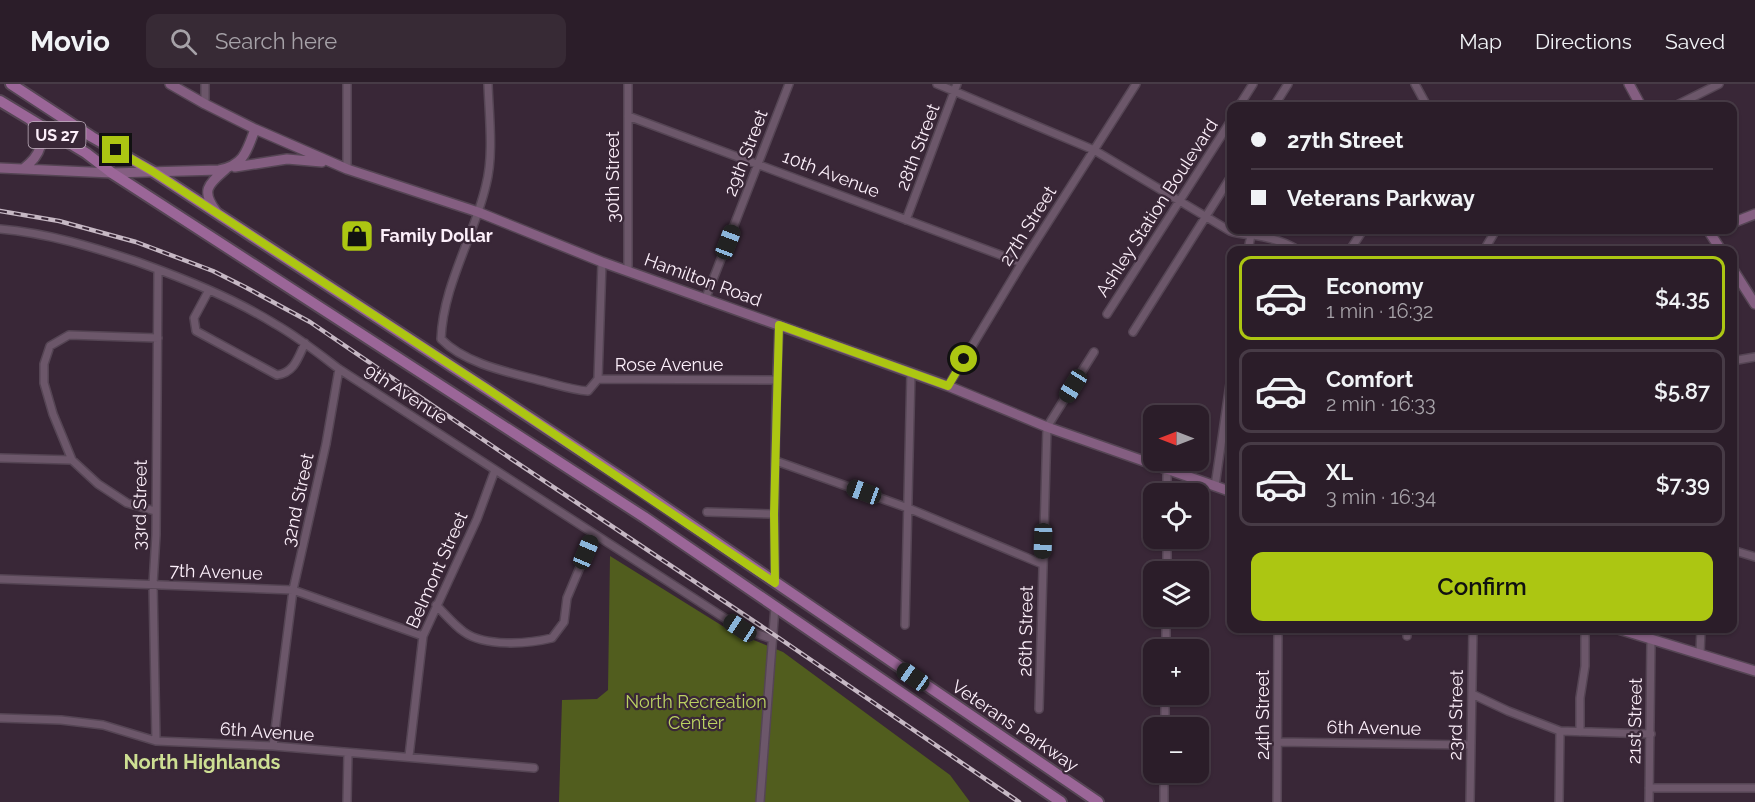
<!DOCTYPE html>
<meta charset="utf-8">
<style>
:root{--surface:#2b1d29;--page:#372a35;--text:#f1f3f6;--muted:#a6a2a8;--line:#473b46;--accent:#acc612}
body{margin:0;font-family:Raleway,sans-serif;background:var(--page);color:var(--text);height:100vh;display:flex;flex-direction:column;font-size:22px;white-space:nowrap}
*{box-sizing:border-box;margin:0}
p{font-size:20px;color:var(--muted)}
.icon{flex:none;width:33px;height:33px;fill:none;stroke:currentColor;stroke-width:2;stroke-linecap:round;stroke-linejoin:round}
.map{position:relative;flex:1;overflow:hidden}
.details{position:absolute;left:1227px;top:162px;width:510px;height:387px;display:flex;flex-direction:column;background:var(--surface);border-radius:12px;box-shadow:0 2px 4px #0004,0 0 0 2px var(--line)}
.details>*{flex:none}
.top-card{position:absolute;left:1227px;top:18px;width:510px;height:132px;border-radius:12px;box-shadow:0 2px 4px #0004,0 0 0 2px var(--line);display:grid;align-content:center;height:132px;padding:0 24px;background:var(--surface)}
.needle{width:39px;rotate:270deg}
.buttons{position:absolute;left:1143px;top:321px;display:grid;gap:12px}
.buttons a{display:grid;place-items:center;width:66px;height:66px;border-radius:12px;background:var(--surface);box-shadow:0 2px 4px #0004,0 0 0 2px var(--line);font-size:30px}
.end{position:absolute;width:27px;height:27px;margin:-14px;border:8px solid #acc612;background:#111;box-shadow:0 0 0 3px #111}
.from{border-radius:50%}
.car{position:absolute;width:18px;height:36px;margin:-18px -9px;border-radius:8px;box-shadow:0 0 4px 2px #0007;background:linear-gradient(#222 24%,#8ab4d8 0 40%,#222 0 76%,#8ab4d8 0 86%,#222 0)}
.top-card b{display:flex;align-items:center;gap:21px;height:57px;font-size:22px}
.top-card b+b{border-top:2px solid var(--line)}
.top-card i{width:15px;height:15px;background:var(--text)}
ul{padding:10px 0 0;list-style:none}
li{display:flex;align-items:center;gap:18px;height:84px;margin:0 12px 9px;padding:0 12px;border:3px solid var(--line);border-radius:12px}
li div{flex:1}
li b{display:block;font-size:22px}
li em{font-style:normal;font-weight:600}
li.active{border-color:var(--accent)}
li>.icon{width:54px;height:54px;stroke-width:1.5}
.action{display:flex;gap:12px;margin-top:auto;padding:12px 24px}
.action a{flex:1;height:69px;border-radius:12px;background:var(--accent);color:#111;font-size:24px;font-weight:600;line-height:69px;text-align:center}
header{display:flex;align-items:center;gap:36px;box-sizing:border-box;height:84px;padding:0 30px;background:var(--surface);border-bottom:2px solid var(--line)}
header strong{font-size:28px}
nav{display:flex;gap:33px;margin-inline-start:auto;font-size:21px}
.search{width:420px;height:54px;background:var(--page);display:flex;align-items:center;gap:15px;box-sizing:border-box;padding:0 21px;border-radius:12px;color:var(--muted);font-size:22px}
.map>svg:first-child{display:block}
</style>
<header>
<strong>Movio</strong>
<div class="search"><svg class="icon" aria-label="search" viewBox="0 0 24 24"><circle cx="10" cy="10" r="6"/><path d="M15 15l6 6"/></svg>Search here</div>
<nav><a>Map</a><a>Directions</a><a>Saved</a></nav>
</header>
<div class="map">
<svg width="1755" height="718" viewBox="0 0 1755 718">
<rect width="100%" height="100%" fill="#392737"/>
<!-- green -->
<path fill="#515d1e" d="M610,472L729,546L783,568L950,691L970,718H559L562,616L597,615L608,606Z"/>
<g fill="none" stroke-linecap="round" stroke-linejoin="round">
<defs>
<path id="street" d="M347,0V85
M488,0C489,31 494,71 486,101C474,153 443,201 441,255C464,279 507,288 538,296C555,300 571,306 588,307L598,295L776,296
M628,0V187
M937,0L1094,66L1230,147C1238,150 1244,150 1253,151C1268,153 1285,158 1298,166
M1415,0L1427,22
M205,20V0
M1239,22L1253,0
M1274,22L1288,0
M1675,22L1719,0
M628,32L1022,179
M906,136L957,0
M0,145C47,149 93,163 138,178C185,195 233,214 275,240C298,253 318,269 339,285L740,544L772,555
M1248,166L1251,151
M1350,166L1363,146
M1484,166L1496,146
M209,206L194,234L196,247L277,291C294,289 298,274 305,259
M705,216L789,0
M1107,230L1232,35
M1133,248L1232,91
M1732,277L1755,273
M598,295L602,178
M948,302L1022,179L1136,0
M0,374L72,376L98,400L127,419L155,427
M72,376L53,330L44,299V280L50,262L69,251L158,254
M776,377L908,424L1042,480
M1215,402L1232,286
M1167,410V386
M707,428L774,430
M1732,466L1755,473
M1167,488V454
M0,495L293,506L423,552
M775,499C774,413 775,327 779,241
M436,521C445,530 454,541 464,548C485,563 528,560 552,554L564,538L567,514L594,450
M905,541L911,288
M1407,552V544
M1166,566V532
M1700,570L1701,544
M1472,610L1508,627L1560,647L1651,650
M1039,625L1047,343L1094,268
M0,634L61,636L103,641L156,657L273,662L534,684
M1165,644V610
M1580,648V614L1585,582V544
M156,657L153,500L156,451L158,186
M1278,658L1470,661
M273,662L293,506L326,360L339,285
M409,672L423,552L477,435L495,386
M1649,704H1755
M347,718L348,669
M760,718L775,523
M1164,718V688
M1277,718L1278,544
M1470,718L1473,544
M1559,718L1560,647
M1649,718L1651,556"/>
<path id="secondary" d="M170,0L205,20L255,45L347,85L478,128L602,178L948,302L1047,343L1232,408
M1629,0L1641,22
M235,83L287,75L322,78
M0,84L112,89L219,86C244,81 247,67 255,45
M23,85C40,72 49,55 31,37
M216,127C200,106 209,100 226,85
M1732,139L1755,130
M1708,146L1721,166
M1732,184L1755,220
M1615,544L1755,587"/>
<path id="primary" d="M11,0L92,53L152,87L485,304L634,402L1098,718
M0,17L86,69L112,89L644,433L1061,718"/>
</defs>
<!-- street casing -->
<use href="#street" stroke="#554554" stroke-width="10"/>
<!-- secondary casing -->
<use href="#secondary" stroke="#554554" stroke-width="12"/>
<!-- primary casing -->
<use href="#primary" stroke="#554554" stroke-width="14"/>
<!-- street -->
<use href="#street" stroke="#6c576a" stroke-width="7"/>
<!-- secondary -->
<use href="#secondary" stroke="#845e81" stroke-width="9"/>
<!-- primary -->
<use href="#primary" stroke="#9b6698" stroke-width="10"/>
<defs>
<path id="rail" d="M0,127L59,137L136,158L213,187L245,203L310,238L507,372L773,550L1019,718"/>
</defs>
<!-- rail casing -->
<use href="#rail" stroke="#c6b8c4" stroke-width="4.5"/>
<!-- rail -->
<use href="#rail" stroke="#392737" stroke-width="2" stroke-dasharray="7" stroke-linecap="butt"/>
</g>
<g fill="none" stroke-linecap="round" stroke-linejoin="round">
<!-- route -->
<path stroke="#acc612" stroke-width="8" d="M116,66L152,87L486,304L775,499L774,430L779,241L948,302L964,275"/>
</g>
<!-- icons -->
<defs>
<symbol id="shop-square" viewBox="-11 -11 22 22"><rect x="-9" y="-9" width="18" height="18" rx="4" fill="#acc612" stroke="#392737"/><path d="M-5-2.5h2.3a2.7 3.5 0 0 1 5.4 0H5L5.5 6h-11ZM-1.5-2.5h3a1.5 2.3 0 0 0-3 0Z" fill="#111"/></symbol>
</defs>
<g fill-rule="evenodd">
<use href="#shop-square" x="338" y="133" width="38" height="38"/>
</g>
<g text-anchor="middle" stroke-width="4.5" stroke-linejoin="round" paint-order="stroke">
<!-- shield labels -->
<rect fill="#392737" stroke="#c2b3c0" stroke-width="1.5" x="28.5" y="38" width="57" height="26" rx="4.5"/>
<g font-size="16" font-weight="bold" fill="#fceffa">
<text x="57" y="57">US 27</text>
</g>
<!-- street labels -->
<g font-size="18" fill="#fceffa" stroke="#392737">
<text transform="translate(918 63) rotate(-69)" y="6">28th Street</text>
<text transform="translate(746 69) rotate(-69)" y="6">29th Street</text>
<text transform="translate(831 90) rotate(21)" y="6">10th Avenue</text>
<text transform="translate(613 93) rotate(-90)" y="6">30th Street</text>
<text transform="translate(1157 124) rotate(-57)" y="6">Ashley Station Boulevard</text>
<text transform="translate(1028 142) rotate(-58)" y="6">27th Street</text>
<text transform="translate(703 196) rotate(20)" y="6">Hamilton Road</text>
<text x="669" y="287">Rose Avenue</text>
<text transform="translate(406 310) rotate(33)" y="6">9th Avenue</text>
<text transform="translate(298 416) rotate(-78)" y="6">32nd Street</text>
<text transform="translate(140 421) rotate(-89)" y="6">33rd Street</text>
<text transform="translate(437 486) rotate(-66)" y="6">Belmont Street</text>
<text transform="translate(216 488) rotate(2)" y="6">7th Avenue</text>
<text transform="translate(1026 547) rotate(-89)" y="6">26th Street</text>
<text transform="translate(1263 631) rotate(-90)" y="6">24th Street</text>
<text transform="translate(1456 631) rotate(-89)" y="6">23rd Street</text>
<text transform="translate(1635 637) rotate(-89)" y="6">21st Street</text>
<text transform="translate(1015 642) rotate(34)" y="6">Veterans Parkway</text>
<text transform="translate(1374 644) rotate(1)" y="6">6th Avenue</text>
<text transform="translate(267 648) rotate(4)" y="6">6th Avenue</text>
</g>
<!-- poi labels -->
<g font-size="18" font-weight="bold" fill="#fceffa" stroke="#392737" text-anchor="start">
<text x="380" y="158">Family Dollar</text>
</g>
<!-- park labels -->
<g font-size="18" fill="#bbd162" stroke="#392737">
<text x="696" y="624">North Recreation<tspan x="696" dy="21">Center</tspan></text>
</g>
<!-- neighbourhood labels -->
<g font-size="20" font-weight="bold" fill="#cedf93" stroke="#392737">
<text x="202" y="685">North Highlands</text>
</g>
</g>
</svg>
<div class="buttons">
<a><svg class="needle" viewBox="-14 -14 28 28"><path d="M0-13l5 13h-10z" fill="#e53935"/><path d="M0 13l5-13h-10z" fill="#a6a2a8"/></svg></a>
<a><svg class="icon" aria-label="locate" viewBox="0 0 24 24"><circle cx="12" cy="12" r="6"/><path d="M12 2v4M12 18v4M2 12h4M18 12h4"/></svg></a>
<a><svg class="icon" aria-label="layers" viewBox="0 0 24 24"><path d="M12 4l9 5-9 5-9-5zM3 14l9 5 9-5"/></svg></a>
<a>+</a>
<a>−</a>
</div>
<i class="end from" style="left:964px;top:275px"></i>
<i class="end" style="left:116px;top:66px"></i>
<i class="car" style="left:728px;top:158px;rotate:21deg"></i>
<i class="car" style="left:1073px;top:302px;rotate:212deg"></i>
<i class="car" style="left:864px;top:408px;rotate:290deg"></i>
<i class="car" style="left:1043px;top:457px;rotate:182deg"></i>
<i class="car" style="left:586px;top:468px;rotate:23deg"></i>
<i class="car" style="left:740px;top:544px;rotate:303deg"></i>
<i class="car" style="left:913px;top:593px;rotate:305deg"></i>
<div class="top-card">
<b><i class="from"></i>27th Street</b>
<b><i></i>Veterans Parkway</b>
</div>
<section class="details">
<ul>
<li class="active"><svg class="icon" aria-label="car" viewBox="0 0 24 24"><path d="M5 17H2v-5l4-1 3-4h7l3 4 3 1v5h-3M9 17h6M6 11h13"/><circle cx="7" cy="17" r="2"/><circle cx="17" cy="17" r="2"/></svg><div><b>Economy</b><p>1 min · 16:32</p></div><em>$4.35</em></li>
<li><svg class="icon" aria-label="car" viewBox="0 0 24 24"><path d="M5 17H2v-5l4-1 3-4h7l3 4 3 1v5h-3M9 17h6M6 11h13"/><circle cx="7" cy="17" r="2"/><circle cx="17" cy="17" r="2"/></svg><div><b>Comfort</b><p>2 min · 16:33</p></div><em>$5.87</em></li>
<li><svg class="icon" aria-label="car" viewBox="0 0 24 24"><path d="M5 17H2v-5l4-1 3-4h7l3 4 3 1v5h-3M9 17h6M6 11h13"/><circle cx="7" cy="17" r="2"/><circle cx="17" cy="17" r="2"/></svg><div><b>XL</b><p>3 min · 16:34</p></div><em>$7.39</em></li>
</ul>
<div class="action"><a>Confirm</a></div>
</section>
</div>
